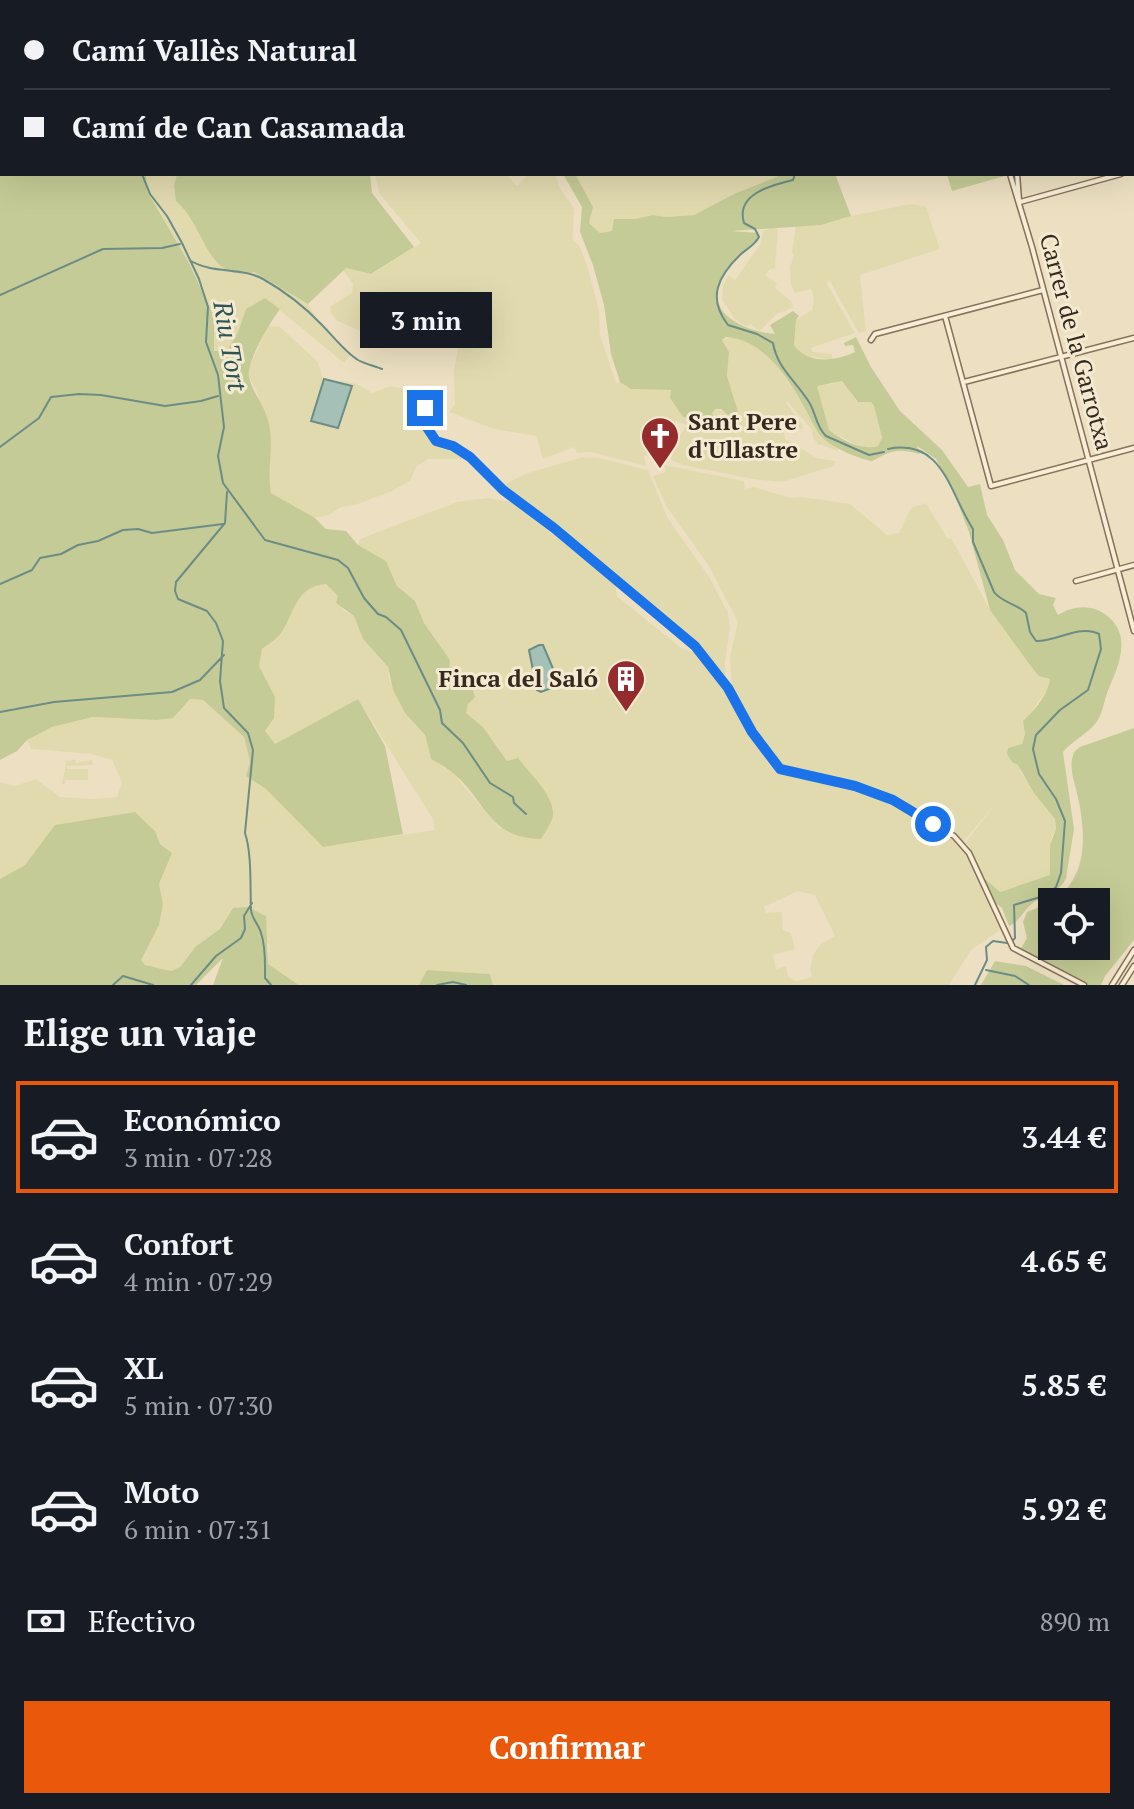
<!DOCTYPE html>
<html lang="es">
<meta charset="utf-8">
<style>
:root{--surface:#171b24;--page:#20242c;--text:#f1f3f6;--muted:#9ea1a6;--line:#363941;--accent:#ea580c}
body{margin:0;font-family:"PT Serif",serif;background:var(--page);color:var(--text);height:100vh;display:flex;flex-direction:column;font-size:30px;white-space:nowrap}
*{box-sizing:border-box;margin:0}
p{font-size:26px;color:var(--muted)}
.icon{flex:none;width:44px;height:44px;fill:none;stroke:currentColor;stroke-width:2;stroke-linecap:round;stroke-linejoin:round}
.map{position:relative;height:985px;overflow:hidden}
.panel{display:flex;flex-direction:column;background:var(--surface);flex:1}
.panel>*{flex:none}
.guide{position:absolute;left:0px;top:0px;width:1134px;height:176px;box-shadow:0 8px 32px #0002;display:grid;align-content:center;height:176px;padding:0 24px;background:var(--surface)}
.fabs{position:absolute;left:1038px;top:888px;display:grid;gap:16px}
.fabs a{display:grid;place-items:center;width:72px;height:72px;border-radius:0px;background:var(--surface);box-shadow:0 8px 32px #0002;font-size:40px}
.end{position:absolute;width:36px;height:36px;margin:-18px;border:10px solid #1a73e8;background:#fff;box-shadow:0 0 0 4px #fff}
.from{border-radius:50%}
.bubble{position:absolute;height:56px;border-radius:0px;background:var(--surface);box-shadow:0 8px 32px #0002;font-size:26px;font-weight:600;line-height:56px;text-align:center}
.guide b{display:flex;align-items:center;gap:28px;height:76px;font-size:30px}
.guide b+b{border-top:2px solid var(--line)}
.guide i{width:20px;height:20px;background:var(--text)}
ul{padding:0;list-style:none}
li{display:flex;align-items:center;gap:24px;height:112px;margin:0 16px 12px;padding:0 8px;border:4px solid transparent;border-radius:0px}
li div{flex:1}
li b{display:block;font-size:30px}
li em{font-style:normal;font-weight:600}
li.current{border-color:var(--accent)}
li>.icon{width:72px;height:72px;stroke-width:1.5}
h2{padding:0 24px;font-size:36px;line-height:96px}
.pay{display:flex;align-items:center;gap:20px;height:88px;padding:0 24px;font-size:30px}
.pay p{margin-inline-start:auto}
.primary-button{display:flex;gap:16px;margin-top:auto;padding:16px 24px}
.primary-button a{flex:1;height:92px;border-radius:0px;background:var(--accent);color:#fff;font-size:32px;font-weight:600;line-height:92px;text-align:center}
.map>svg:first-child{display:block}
</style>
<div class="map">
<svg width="1134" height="985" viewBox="0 0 1134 985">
<rect width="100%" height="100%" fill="#ede0c2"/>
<!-- farmland -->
<path fill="#e2daaf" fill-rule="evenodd" d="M146,174H177L174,186L176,201L187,210L202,236L254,272L308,304L318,321L351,354L344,363L265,298L246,309L238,332L227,351L214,352V317L189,263L147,191Z
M375,174H506L517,186L528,174H555L561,190L574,208L573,240L580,247L587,265L599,310L600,335L616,383L620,382L631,389L671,390L670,398L683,417L712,412L714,409L739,415L727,376L729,352L722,340L733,337L756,346L775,363L797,394L823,439L839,447L838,451L818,444L813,438L812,430L788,402L786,403L802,424L803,429L786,428L784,432L785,439L817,458L835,461L834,466L782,482L753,479L683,465L671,460L675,443L687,425L676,421L660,447L644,456L646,466L590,452L577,453L574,447L543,459L536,436L494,429L449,412L455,404L454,371L462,325L433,323L393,326L387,333L371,336L336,320L330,312L331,306L352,293L353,284L343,270L346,268L372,274L421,243L379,193Z
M575,174H784L736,193L694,215L666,217L653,215L635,219H615L612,231L600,233L589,223Z
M911,204L926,207L940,249L860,275L866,331L859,333L829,280L827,284L855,333L811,348L813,352L832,354V360L801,355L794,345L796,320L812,310L814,298L811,289L795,293L791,285L790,267L794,256L792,252L796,225H821L851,216Z
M772,228L778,229L775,269H770L765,275L777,283L775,288L791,301L794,307L777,314L760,331L750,324L746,327L734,318L722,299L723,286L728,275L735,280L761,243L763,231Z
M268,326L280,327L291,337L318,362L323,378L357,384L372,393L390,386L403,389L411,399L434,443L457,451L468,459H429L417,466L410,481L392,491L355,505L341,507L329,515L315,518L285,502L271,493L269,481L270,455L257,392L249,377V368Z
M843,380L857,402H871L874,406L882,439L878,447L870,448L858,446L829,430L816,385L832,384Z
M583,457L599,458L648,470L667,517L709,577L728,613L730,627L725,664L726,682L699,645L686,633L550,519L505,486V484L528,473Z
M664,465L744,481L745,489L754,487L791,498L802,497L850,504L887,535L899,533L911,508L926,503L947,538L952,539L990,610L1039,676L1050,679L1049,687L1025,721V734L1021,744L1015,747L1021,773L1055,819L1056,829L1051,839L1050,875L1000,892L984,878L966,842L995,804L964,841L887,794L843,780L784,769L778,765L749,724L732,692L730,656L738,622L709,566L666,506L653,476L666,472Z
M488,498L512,502L615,584L617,596L681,648L697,654L721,686L750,736L774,771L786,775L846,786L880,798L952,839L964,851L1000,930L971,950L949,985H493L490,974L427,970L419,985H299L268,964L269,945L233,908L220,929L196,946L180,967L171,971L145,965L140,960L159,925L163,904L159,884L172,853L160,844L155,831L135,812L56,825L25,865L0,879V782L15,786L36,779L60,797L91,799L117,797L122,782L112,760L92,754L31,749L27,740L52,727L93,717L156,720L190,699L203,700L244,737L250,762L246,776L266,789L323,847L434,830V821L358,699L275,744L264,731L275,697L259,666L262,649L280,634L301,595L312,585L326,584L338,596L343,610L354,616L363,639L388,667L389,679L405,713L425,735L431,759L453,773L500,829L546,795L533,779L507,761L483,727L465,713L468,704L465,678L449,671L440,647L424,623L415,601L397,586L386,561L358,545L360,539L457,502ZM798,891L815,895L835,936L820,945L813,955L810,970L812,977L796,981L788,977L786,966L776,969L773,955L795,949L791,933L783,930L782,912L766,913L764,907Z
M67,758L68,762L75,759L76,763L92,760L93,765L67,766V769H88V780H66L65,784H62Z"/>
<!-- green -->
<path fill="#c5cb96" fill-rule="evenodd" d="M0,0H130L2,2V174H146L147,191L189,263L214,317V351H227L238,332L246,309L265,298L280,309C271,321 246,362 249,377C254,397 267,406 270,430C273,451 267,472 271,493L315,518L326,529L346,531L358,545L386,561L397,586L415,601L424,623L450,660L449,671C464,677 471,681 475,697L468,704L466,713L483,727L507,761L518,758C529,773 555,796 553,815C552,823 545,832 541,839C488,838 487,802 453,773C447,768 438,763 431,759L425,735L405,713L393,690L388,667L363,639L354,616L336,603L338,596L326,584C295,587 296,611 281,633C277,639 268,644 262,649L259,666L275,697L274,718L265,731L275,744L358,699L385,746L403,834L323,847L266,789L246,776L250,762L244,737L203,700L190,699L173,718L156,720L93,717L52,727L27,740L17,751L0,760Z
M180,0H481V2H179Z
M486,0H687L688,2H486Z
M177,174H370L372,193L414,247L371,274L346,268L308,304L254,272C206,284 206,226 176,201L174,186Z
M563,174H575L593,207L589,223L600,233L612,231L614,219H635L653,215L666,217L694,215L736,193L784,174H835L851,216L821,225L731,231L758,233L759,237C748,247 736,257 727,268C696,308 740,331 775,334L770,325L793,311L799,316L796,320L794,345C808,365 836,361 855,352L853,345L845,346L844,343L856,337L871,367L900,411L942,450L968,487L980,484L987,515L1003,540L1015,570L1039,594L1056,598L1053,605L1058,615C1073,606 1090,604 1105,614C1134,635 1118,667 1107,693C1104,703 1102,715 1096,723C1087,734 1072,741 1063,752L1074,829L1066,878C1060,892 1045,895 1033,903C1022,911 1021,921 1009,926L1002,908L993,901L984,878L1000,892L1050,875V845L1056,829L1055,819L1034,793L1018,765L1012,762L1007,754L1008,748L1022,744L1025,734L1023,721C1034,711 1048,695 1050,679L1039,676L1033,669L990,610L969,532L954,493L936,459L917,446L920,454C897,448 892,450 872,461C859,459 831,447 822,437C815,430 811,419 806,410C789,379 765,340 726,337L722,340L729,352L727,376L739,415H728L721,409H715L712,413L715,420L706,422L683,417L670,398L671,390L631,389L620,382L611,354L604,305L593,265L580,232L582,207ZM842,381L858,402H871L874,406L882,438L878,446C861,451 842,440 829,430L817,386Z
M947,174H1005V176L952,191Z
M1134,728V940L1105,976L1101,985H1085L1020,950L1027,938L1023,922L1027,912L1052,902V946H1096V902H1053C1088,876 1086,836 1078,797C1075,784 1070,771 1072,759L1074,752L1080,747Z
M135,812L155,831L160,844L172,853L159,884L163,904L159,925L141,960L145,965L171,971L180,967L196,946L220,929L233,908L248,907L266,916L268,964L299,985H213L223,958L196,985H0V879L25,865L55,825Z
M995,961L1026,966L1064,985H981Z
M427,970L490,974L493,985H419Z"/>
<!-- water -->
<path fill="#a4c0b7" stroke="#6b8d85" stroke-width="2" d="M324,379L352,386L338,428L311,421Z
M539,645H543L560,685L541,692L537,690L529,650Z"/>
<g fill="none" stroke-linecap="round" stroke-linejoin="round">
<!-- stream -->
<path stroke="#6b8d85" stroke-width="2" d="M128,0V2
M1039,0L1041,2
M711,2L712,0
M142,174L150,194L167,216L182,243L199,279L208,307L206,342L218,375L224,427L218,456L223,483L265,540L338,560L348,568L364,598L378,614L386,617L401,630L440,710L442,723L463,743L490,783L513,797L514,803L526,814
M795,174L793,180C772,185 735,194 744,223L755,229L759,237C754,246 746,249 740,255C718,276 707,298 728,325L757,334L773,343C777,368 796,381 809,402C816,413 816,427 826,436L869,455L884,452
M191,261C213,274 241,267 263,279C286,292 304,306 322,325C333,336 345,352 358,360C365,364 375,366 382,369
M0,295L103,249L162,248L180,244
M0,447L39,418L51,397L79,394L101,395L165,406L201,401L218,396
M888,449C943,438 949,492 973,529V542L994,592C1001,602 1017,604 1026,613L1030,632L1036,641C1056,642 1080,624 1099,634L1101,649L1088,690L1060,710L1036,735L1033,749L1039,774L1056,799L1065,821L1061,873L1056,887L1047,895L1014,905L1015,938L1012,941
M227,492L225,523L176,582L175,591L178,599L207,611L216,623L223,641L220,681L224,708L248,733L253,750L245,833C252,854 250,887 251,910C252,919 259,925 261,933C266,947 265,964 265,978L271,985
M0,584L32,570L40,558L61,554L78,545L98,541L123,530L138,529L152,533L223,524
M0,712L54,702L172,692L200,680L224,655
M986,970L1015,976L1029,985
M113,985L123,976L153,985
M191,985L216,956L241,938L245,929L244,916L252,903
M437,985L453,982L466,985
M975,985L987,960L986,947L993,941L1007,943"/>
<defs>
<path id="minor" d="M876,0L877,2
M947,0L949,2
M1077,0L1079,2
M1132,31L1134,29
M1132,68L1134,70
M1132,171L1134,170
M1010,174L1032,247L1134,631
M1017,174L1019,200
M1020,202L1121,174
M945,316L991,486L1134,448
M871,340L875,334L1043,290
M964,382L1134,338
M442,406L425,408C422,420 428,432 436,441L453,446L470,457L503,490L554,528L695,646L728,688L752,732L780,769L847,784L887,798L954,836L969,853L1013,948L1084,985
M1076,581L1134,565
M1112,985L1134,950
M1122,985L1134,966"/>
</defs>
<!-- minor casing -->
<use href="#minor" stroke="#86715a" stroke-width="7"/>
<!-- minor -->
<use href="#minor" stroke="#f8edd5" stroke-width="4"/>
</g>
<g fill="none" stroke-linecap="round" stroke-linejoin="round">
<!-- route -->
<path stroke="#1a73e8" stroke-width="10" d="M425,408L426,426L436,441L453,446L470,457L503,490L554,528L695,646L728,688L752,732L780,769L855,786L893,800L933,824"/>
</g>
<!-- icons -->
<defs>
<symbol id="church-pin" viewBox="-11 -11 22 30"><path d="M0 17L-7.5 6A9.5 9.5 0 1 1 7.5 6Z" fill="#942b2c" stroke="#f4ead1"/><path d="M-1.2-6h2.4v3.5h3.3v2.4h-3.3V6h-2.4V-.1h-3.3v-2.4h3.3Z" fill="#fff"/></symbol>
<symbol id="building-pin" viewBox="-11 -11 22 30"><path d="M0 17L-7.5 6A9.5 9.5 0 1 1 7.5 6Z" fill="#942b2c" stroke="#f4ead1"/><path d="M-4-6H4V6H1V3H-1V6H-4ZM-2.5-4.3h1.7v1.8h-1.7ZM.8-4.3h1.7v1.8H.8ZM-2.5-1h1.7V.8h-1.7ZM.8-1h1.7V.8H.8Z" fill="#fff"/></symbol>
</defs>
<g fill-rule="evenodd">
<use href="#church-pin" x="638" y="414" width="44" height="60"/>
<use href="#building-pin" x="604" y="657" width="44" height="60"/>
</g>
<g text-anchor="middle" stroke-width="6" stroke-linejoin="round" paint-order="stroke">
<!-- street labels -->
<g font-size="24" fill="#36291d" stroke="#f4ead1">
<text transform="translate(1076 342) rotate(75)" y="8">Carrer de la Garrotxa</text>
</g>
<!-- poi labels -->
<g font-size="24" font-weight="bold" fill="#36291d" stroke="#f4ead1" text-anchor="start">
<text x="688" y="430">Sant Pere<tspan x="688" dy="28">d'Ullastre</tspan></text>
<text x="598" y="687" text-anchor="end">Finca del Saló</text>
</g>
<!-- water labels -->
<g font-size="26" font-style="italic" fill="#2d5653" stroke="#f4ead1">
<text transform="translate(230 346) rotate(80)" y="9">Riu Tort</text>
</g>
</g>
</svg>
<div class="fabs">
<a><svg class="icon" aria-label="locate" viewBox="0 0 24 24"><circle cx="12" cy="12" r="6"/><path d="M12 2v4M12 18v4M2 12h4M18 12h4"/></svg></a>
</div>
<i class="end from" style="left:933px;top:824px"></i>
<i class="end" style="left:425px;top:408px"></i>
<div class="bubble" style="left:360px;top:292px;width:132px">3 min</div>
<div class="guide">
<b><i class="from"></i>Camí Vallès Natural</b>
<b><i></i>Camí de Can Casamada</b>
</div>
</div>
<section class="panel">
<h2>Elige un viaje</h2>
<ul>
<li class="current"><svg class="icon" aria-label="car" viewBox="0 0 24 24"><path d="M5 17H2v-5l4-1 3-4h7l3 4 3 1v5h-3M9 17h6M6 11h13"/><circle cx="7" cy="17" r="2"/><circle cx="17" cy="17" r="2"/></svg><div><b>Económico</b><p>3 min · 07:28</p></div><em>3.44 €</em></li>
<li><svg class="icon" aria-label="car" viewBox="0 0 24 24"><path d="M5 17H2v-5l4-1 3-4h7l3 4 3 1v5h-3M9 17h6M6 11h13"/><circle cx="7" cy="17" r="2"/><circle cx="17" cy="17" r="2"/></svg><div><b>Confort</b><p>4 min · 07:29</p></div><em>4.65 €</em></li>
<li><svg class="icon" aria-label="car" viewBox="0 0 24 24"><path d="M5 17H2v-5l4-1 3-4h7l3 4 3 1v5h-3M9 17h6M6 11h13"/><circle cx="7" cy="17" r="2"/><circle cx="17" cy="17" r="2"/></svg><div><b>XL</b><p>5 min · 07:30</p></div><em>5.85 €</em></li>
<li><svg class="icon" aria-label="car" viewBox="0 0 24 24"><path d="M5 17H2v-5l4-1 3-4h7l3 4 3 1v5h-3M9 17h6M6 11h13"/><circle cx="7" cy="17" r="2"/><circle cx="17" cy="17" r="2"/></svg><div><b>Moto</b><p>6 min · 07:31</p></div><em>5.92 €</em></li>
</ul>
<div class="pay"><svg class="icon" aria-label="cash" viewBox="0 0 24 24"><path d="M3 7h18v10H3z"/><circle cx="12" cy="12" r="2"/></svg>Efectivo<p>890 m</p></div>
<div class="primary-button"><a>Confirmar</a></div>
</section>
